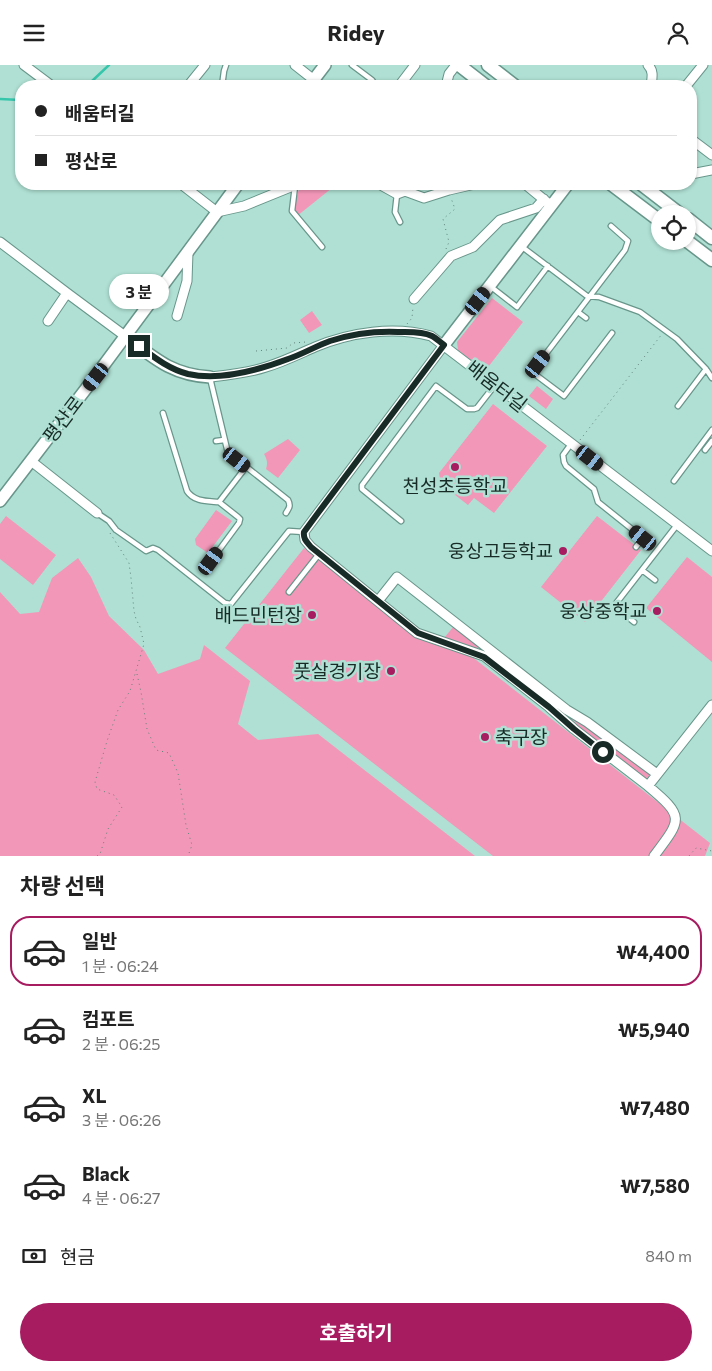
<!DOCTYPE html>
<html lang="ko">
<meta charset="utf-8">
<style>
:root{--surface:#fff;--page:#f6f6f6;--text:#222;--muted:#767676;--line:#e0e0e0;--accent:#a71c60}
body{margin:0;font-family:Commissioner,"Noto Sans KR",sans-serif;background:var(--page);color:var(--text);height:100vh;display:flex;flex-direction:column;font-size:19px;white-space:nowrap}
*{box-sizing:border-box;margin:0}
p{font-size:16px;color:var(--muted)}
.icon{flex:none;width:28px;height:28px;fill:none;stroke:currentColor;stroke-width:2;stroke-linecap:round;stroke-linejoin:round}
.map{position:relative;height:791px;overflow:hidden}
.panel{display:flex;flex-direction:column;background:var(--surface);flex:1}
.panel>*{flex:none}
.top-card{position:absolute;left:15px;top:15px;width:682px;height:110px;border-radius:20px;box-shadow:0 1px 4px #0004;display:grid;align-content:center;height:110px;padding:0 20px;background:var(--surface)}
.controls{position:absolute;left:651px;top:140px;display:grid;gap:10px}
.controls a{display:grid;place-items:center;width:45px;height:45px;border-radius:50%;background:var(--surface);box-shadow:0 1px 4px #0004;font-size:25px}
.end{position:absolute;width:22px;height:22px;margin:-11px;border:6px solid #182b26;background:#fff;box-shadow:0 0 0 2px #fff}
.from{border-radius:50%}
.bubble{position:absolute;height:35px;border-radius:18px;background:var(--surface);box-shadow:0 1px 4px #0004;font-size:16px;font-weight:700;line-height:35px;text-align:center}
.car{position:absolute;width:15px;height:30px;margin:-15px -8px;border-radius:6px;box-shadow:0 0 4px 1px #0007;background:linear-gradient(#222 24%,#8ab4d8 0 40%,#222 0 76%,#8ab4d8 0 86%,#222 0)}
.top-card b{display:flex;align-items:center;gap:18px;height:48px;font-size:19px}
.top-card b+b{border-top:1px solid var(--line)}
.top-card i{width:12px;height:12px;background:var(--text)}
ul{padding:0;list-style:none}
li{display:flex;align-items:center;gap:15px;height:70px;margin:0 10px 8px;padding:0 10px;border:2px solid transparent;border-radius:20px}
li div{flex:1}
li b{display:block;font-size:19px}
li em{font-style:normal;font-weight:700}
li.selected{border-color:var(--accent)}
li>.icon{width:45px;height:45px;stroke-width:1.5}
h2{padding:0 20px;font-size:22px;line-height:60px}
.pay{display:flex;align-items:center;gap:12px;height:55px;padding:0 20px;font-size:19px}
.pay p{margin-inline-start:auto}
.action{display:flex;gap:10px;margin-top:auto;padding:10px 20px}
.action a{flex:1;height:58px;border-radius:30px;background:var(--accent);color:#fff;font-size:20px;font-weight:700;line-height:58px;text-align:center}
header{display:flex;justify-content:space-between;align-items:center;height:65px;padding:0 20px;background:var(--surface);font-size:22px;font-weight:700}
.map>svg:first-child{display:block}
</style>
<header><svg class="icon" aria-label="menu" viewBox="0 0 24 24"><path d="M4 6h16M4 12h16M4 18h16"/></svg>Ridey<svg class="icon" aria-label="person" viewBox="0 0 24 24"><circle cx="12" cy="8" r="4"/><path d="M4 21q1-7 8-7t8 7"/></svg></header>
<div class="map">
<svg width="712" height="791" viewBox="0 0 712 791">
<rect width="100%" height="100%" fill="#afe0d3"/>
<!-- green -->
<path fill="#f397b8" d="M310,119H337L297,151L293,145L299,124Z
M492,233L523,257L485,306L458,285L457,277Z
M312,246L322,260L309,268L300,255Z
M537,321L553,334L546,344L529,331Z
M493,339L547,381L494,448L474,433L468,440L441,419L439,408Z
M288,374L300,385L278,413L266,404C268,398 267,394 264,389Z
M216,445L232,456L208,488L196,480L195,474Z
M6,451L56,490L33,520L0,494V459Z
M597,451L641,485L585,557L541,522Z
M304,483L415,572L471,591L710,778L705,791H493L225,583Z
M687,492L712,512V597L646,543Z
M78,493L91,512L109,551L144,585L158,609L200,594L204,580L250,616L238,659L258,675L318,669L475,791H0V527L20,549L39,547L52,513Z
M454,561L479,581L478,583H474L444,573Z
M500,598L651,709L646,714L586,669L574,656L499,600Z"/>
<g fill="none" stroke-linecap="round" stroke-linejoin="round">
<!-- stream -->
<path stroke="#36c6ac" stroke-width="2.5" d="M84,21L91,17L109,0
M0,34L21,35"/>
<defs>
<path id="service" d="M352,0L372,15L376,21
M222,21L224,6L226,0
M295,121L292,146L322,182
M397,129L395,147L400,157
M611,161L628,176L625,185L532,307L564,331L612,268
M521,181L587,231L599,232L640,247L677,274L706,304L712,313
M490,221L517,242L548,201
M578,247L586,253
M210,313L227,384L229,388L288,435C291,441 289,443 286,448
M678,341L706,304
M163,348L187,426C194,437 208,436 219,437
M216,376L224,375
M571,379L563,390L564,397L566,401L594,424L598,437L643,473L636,482
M705,385L712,376
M674,416L712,365
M97,448L109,456L116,465L146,486L153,483L158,485L225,538L231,539L234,535L289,466L304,467
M401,456L362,424V420L436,321L467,344H474L477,343L495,320
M211,496L239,458L240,454L238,452L219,437L246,402
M642,505L655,515
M289,527L319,489
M634,557L614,541L677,460"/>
<path id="minor" d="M24,0L52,21
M295,0L314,15
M648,0C654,6 652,13 651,21
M188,21L205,0
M399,21L415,0
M446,21L449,9L456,0
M686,21L703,0
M691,74L712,90
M691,109L712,105
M181,119L217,147L244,141L298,119
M379,119L397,129L405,126L424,133L449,125L475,119
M525,119L548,138
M0,177L67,228L125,271
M414,234L451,191L473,182L500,155L536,143L544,134
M177,251L187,216L188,187
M48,256L67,228
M444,280L304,467L305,475L311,482L417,568L484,591L549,642L574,664L648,721L712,640
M210,312C228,310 248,308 266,302C283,297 299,289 315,282C351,267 394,261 431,271L712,486
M31,396L97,448
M378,536L397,512L567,645L587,657L657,709
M648,721C685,752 682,754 654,791"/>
<path id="tertiary" d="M309,21L325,0
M125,271C154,293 172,310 210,312
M444,280L568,119
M0,436L95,312L238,119"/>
<path id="secondary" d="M459,0L486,21
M488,0L515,21
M611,119L660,156
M641,119L680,149
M688,154L712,173
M687,176L712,195"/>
</defs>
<!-- service casing -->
<use href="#service" stroke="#68968a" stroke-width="7"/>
<!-- minor casing -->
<use href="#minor" stroke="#68968a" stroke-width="11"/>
<!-- tertiary casing -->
<use href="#tertiary" stroke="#68968a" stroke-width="14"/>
<!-- secondary casing -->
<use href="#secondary" stroke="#68968a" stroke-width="15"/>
<!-- path -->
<path stroke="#61837a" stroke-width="1" stroke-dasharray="1 4" stroke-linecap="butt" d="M446,184L449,177L443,154L455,144L451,133
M407,259L412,253L413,242
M256,286L287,283L293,278L306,277
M580,375L662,269
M137,609L141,627L147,664L156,685L169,688L178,708L186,760L192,780L188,791
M97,791L100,789L108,764L122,742L114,730L97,724L95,717L107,676L118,645L130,626L144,579L140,562L136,554L134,546L131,513L129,498L110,468
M689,791L696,783L712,786"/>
<!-- service -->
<use href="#service" stroke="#fff" stroke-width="4.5"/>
<!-- minor -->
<use href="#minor" stroke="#fff" stroke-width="9"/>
<!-- tertiary -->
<use href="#tertiary" stroke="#fff" stroke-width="11"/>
<!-- secondary -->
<use href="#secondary" stroke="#fff" stroke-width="12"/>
</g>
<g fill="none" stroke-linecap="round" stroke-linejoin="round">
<!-- route -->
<path stroke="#182b26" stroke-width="6" d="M139,281C155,293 169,304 188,309C219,316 259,305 288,294C303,289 316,281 330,276C352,269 375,266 398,267C408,267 422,266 432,271C436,273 440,277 444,280L318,448L304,467C303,474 307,477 311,482L418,568L484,592L549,642L574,664L603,687"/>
</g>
<!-- markers -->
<g fill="#a71c60" stroke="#afe0d3" stroke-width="2">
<circle cx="455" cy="402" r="5"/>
<circle cx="563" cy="486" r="5"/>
<circle cx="657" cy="546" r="5"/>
<circle cx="312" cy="550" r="5"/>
<circle cx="391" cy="606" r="5"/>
<circle cx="485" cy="672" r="5"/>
</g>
<g text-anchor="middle" stroke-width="5" stroke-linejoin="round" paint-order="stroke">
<!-- street labels -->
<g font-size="19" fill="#182b26" stroke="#afe0d3">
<text transform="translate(497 321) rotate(38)" y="7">배움터길</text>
<text transform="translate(63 354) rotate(-53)" y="7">평산로</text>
</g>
<!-- poi labels -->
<g font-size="19" fill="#182b26" stroke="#afe0d3" text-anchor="end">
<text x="455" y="428" text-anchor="middle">천성초등학교</text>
<text x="553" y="493">웅상고등학교</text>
<text x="647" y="553">웅상중학교</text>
<text x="302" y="557">배드민턴장</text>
<text x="381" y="613">풋살경기장</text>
<text x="495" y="679" text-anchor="start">축구장</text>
</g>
</g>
</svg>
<div class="controls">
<a><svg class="icon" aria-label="locate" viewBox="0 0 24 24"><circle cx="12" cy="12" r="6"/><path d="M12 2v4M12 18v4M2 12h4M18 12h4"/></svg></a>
</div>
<i class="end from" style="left:603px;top:687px"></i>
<i class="end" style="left:139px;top:281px"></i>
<div class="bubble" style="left:109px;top:209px;width:60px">3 분</div>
<i class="car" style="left:478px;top:236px;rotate:37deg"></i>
<i class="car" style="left:538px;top:299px;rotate:37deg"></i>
<i class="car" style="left:96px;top:312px;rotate:218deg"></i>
<i class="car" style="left:590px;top:393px;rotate:128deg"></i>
<i class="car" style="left:237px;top:395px;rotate:128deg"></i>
<i class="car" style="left:643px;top:473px;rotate:309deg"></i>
<i class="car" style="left:211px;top:496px;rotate:36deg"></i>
<div class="top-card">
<b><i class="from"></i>배움터길</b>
<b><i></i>평산로</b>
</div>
</div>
<section class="panel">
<h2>차량 선택</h2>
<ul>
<li class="selected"><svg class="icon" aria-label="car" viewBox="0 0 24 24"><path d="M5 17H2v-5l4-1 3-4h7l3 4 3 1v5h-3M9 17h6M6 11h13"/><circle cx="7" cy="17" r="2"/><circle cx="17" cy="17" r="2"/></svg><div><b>일반</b><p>1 분 · 06:24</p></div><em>₩4,400</em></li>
<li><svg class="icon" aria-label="car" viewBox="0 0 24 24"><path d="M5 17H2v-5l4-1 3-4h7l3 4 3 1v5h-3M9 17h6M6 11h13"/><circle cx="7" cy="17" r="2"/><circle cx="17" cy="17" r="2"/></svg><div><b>컴포트</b><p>2 분 · 06:25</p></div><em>₩5,940</em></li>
<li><svg class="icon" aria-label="car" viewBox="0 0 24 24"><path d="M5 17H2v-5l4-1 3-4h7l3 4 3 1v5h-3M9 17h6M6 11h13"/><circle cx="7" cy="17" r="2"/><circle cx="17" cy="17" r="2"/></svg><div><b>XL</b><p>3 분 · 06:26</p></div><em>₩7,480</em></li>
<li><svg class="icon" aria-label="car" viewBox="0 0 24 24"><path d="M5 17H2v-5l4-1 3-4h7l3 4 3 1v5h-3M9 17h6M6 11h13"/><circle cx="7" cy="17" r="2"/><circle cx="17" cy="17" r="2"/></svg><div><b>Black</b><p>4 분 · 06:27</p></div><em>₩7,580</em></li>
</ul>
<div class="pay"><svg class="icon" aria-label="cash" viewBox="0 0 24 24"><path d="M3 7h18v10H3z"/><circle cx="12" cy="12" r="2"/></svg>현금<p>840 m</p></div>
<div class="action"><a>호출하기</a></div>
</section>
